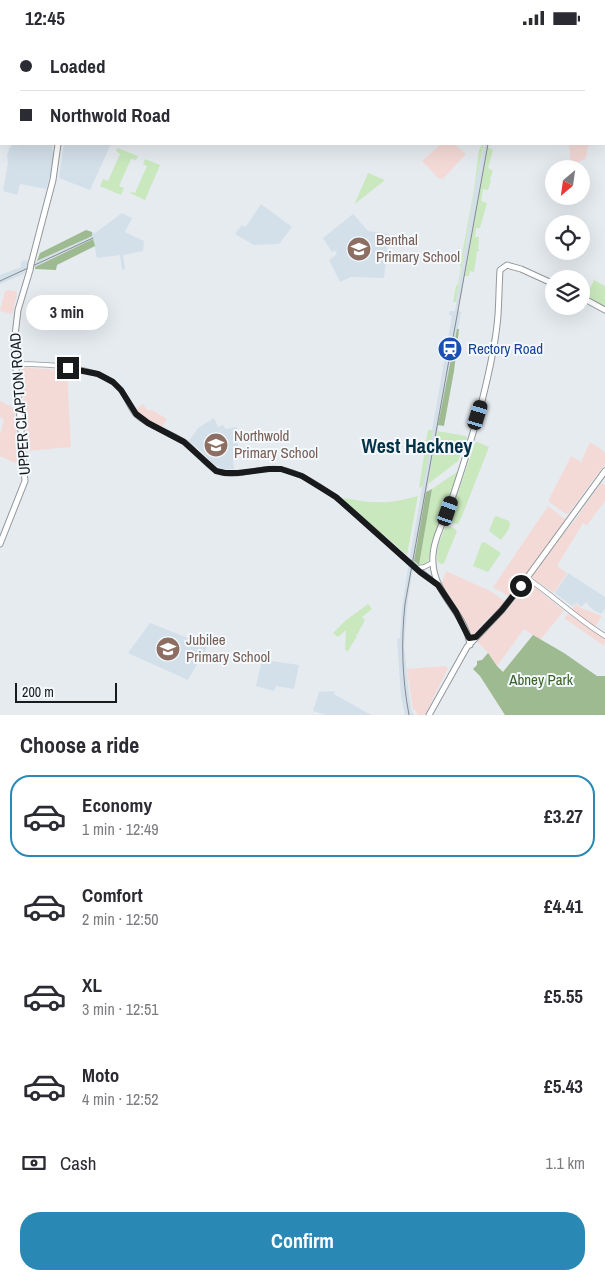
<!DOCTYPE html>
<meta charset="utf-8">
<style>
:root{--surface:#fff;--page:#f2f2f3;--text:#2b2b33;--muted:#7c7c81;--line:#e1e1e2;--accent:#2a88b4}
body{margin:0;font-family:"Archivo Narrow",sans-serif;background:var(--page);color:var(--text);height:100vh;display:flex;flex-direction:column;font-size:19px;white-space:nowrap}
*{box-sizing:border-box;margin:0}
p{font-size:16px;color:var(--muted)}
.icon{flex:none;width:28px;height:28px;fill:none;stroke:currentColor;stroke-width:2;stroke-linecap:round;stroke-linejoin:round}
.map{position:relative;height:680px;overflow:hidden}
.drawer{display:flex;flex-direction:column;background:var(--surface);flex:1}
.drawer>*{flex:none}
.banner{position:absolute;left:0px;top:0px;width:605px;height:110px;box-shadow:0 5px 20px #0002;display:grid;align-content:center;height:110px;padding:0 20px;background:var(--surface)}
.needle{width:32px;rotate:209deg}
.controls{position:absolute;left:545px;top:125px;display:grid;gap:10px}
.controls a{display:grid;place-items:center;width:45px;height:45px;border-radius:50%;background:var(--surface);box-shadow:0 5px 20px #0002;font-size:25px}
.scale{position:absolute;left:15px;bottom:12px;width:102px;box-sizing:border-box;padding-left:5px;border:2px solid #181a1c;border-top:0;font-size:14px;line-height:18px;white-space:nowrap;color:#181a1c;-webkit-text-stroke:4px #f3f9fd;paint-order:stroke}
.end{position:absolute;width:22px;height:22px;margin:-11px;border:6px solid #181a1c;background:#fff;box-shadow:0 0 0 2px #fff}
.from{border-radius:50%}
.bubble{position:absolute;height:35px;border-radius:18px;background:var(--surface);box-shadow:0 5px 20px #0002;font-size:16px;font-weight:800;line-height:35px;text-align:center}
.car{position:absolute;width:15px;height:30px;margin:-15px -8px;border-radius:6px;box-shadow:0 0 4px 1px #0007;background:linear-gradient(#222 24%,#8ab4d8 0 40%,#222 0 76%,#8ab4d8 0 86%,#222 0)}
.banner b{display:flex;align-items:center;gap:18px;height:48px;font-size:19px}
.banner b+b{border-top:1px solid var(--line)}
.banner i{width:12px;height:12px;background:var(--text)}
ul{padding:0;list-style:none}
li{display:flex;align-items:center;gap:15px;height:82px;margin:0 10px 8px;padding:0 10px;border:2px solid transparent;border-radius:20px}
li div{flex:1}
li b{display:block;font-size:19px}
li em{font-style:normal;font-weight:800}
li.active{border-color:var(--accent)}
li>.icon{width:45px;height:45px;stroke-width:1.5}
h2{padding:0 20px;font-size:22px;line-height:60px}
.pay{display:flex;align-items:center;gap:12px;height:55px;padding:0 20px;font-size:19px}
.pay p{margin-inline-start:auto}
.action{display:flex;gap:10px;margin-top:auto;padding:10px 20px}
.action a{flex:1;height:58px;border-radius:20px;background:var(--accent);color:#fff;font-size:20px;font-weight:800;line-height:58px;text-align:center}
.status{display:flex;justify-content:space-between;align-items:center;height:35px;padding:0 25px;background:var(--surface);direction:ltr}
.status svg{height:14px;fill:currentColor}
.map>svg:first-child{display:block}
</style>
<div class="status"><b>12:45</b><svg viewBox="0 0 49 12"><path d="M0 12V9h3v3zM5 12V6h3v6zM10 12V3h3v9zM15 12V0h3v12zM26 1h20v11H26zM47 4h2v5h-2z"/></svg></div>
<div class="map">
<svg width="605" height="680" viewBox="0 0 605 680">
<rect width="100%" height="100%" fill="#e6ebf0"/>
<!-- commercial -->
<path fill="#f4dad6" d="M441,109H456L455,110L466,119L443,144L438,143L422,126Z
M569,109H588L586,124L571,129Z
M9,255L16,256L17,259L12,279L0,276L5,256Z
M21,332L67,336L71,412L28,416Z
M0,366L14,373L15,392L18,393L20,430L0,421V400L4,384L0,382Z
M143,369L147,375H152L167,384L162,392L143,382L138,377L136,374Z
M590,407L605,417V429L568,479H566L548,466L571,421L581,427Z
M601,448L605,450V466L587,490L583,488L557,531L567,538L554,558L531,542L557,505L573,488Z
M548,471L566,485L510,562L493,552Z
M446,536L490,556L505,566L497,577L490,581L472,601L441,550Z
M529,547L564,576L540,605L524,594L497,631L488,618L477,606L507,575Z
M576,569L581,573L602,581L595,592L584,585L572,574Z
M568,579L605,603L604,611L564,583Z
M446,631L448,634L446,637L425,680H417L416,675H413L407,634Z"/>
<!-- built -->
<path fill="#d3dfe9" d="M13,109H52L54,129L46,154L20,149L17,160L3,156L8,128L7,120L10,112Z
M64,109H111L90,155L59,143Z
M485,109H489L458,276L462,277L461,278L439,388L408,563L404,610L409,659L412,678H414V680H403H405L401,661L397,604L400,603L402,572L407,539L452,281L449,280L450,276H455L477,140Z
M261,169L292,192L279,209L254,210L235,199L242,190L245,192L247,190Z
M122,178L132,183L125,197L144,206L143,216L123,220L125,234L122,235L120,220L97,223L93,204L25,237L24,239L0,249V240L21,232V227L25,225L28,226L27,231L71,211L92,197L95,198Z
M353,179L368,196L389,199L384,243L351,242L340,247L329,225L337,219L335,215L332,217L323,203Z
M214,383L218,392L223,390L226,394L237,392V405L240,419L234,422L233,425L234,434H223L214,430L201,416L189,406L198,393Z
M568,538L605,562V574L601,579L592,574L586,567L581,572L577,568L572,571L555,558Z
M150,588L208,611L188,645L128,618Z
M264,625L299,630L294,654L276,651L274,656L256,651L262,626Z
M335,656L334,659L371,680H326L313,676L319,657Z"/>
<!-- green -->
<path fill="#c9e8bd" d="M482,109H484L477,140L456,267H453L456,251L458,249L461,232L460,231L474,154L479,115Z
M488,112L493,115L488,133L493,136L490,144L491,145L488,155L483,154L481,166L487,168L480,193H476L475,202H479L478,214L480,216H477L474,237L470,236L469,241H465Z
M117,113L138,121L136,125L131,124L119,151L124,153L121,160L100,151L103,144L108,146L120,119L116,116Z
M145,124L160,130L145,165L130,158L131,157L135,158L147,131L143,129Z
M368,138L385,145L356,168H355Z
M594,245L605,251V272L586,261Z
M428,395H433L423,451L419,453Z
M437,396L466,401L467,403L458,426L428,449Z
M477,407L489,412L462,481L458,489L448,487L475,408Z
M460,435L433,507L428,527L424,529L419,530L432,454Z
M418,461L407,520L343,465L345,463C374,469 389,469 418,461Z
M496,481L509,486C512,493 505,499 501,505L489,496L494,483Z
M446,490L454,493L457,496L444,528L441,529L438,527C434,516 442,501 446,490Z
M482,507L486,508L501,518L488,537L473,531Z
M368,569L372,574L362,582L365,585L357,600L353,598L357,601L348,616L345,615L346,595L338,602L333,598L345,586Z"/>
<!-- forest -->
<path fill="#9dba90" d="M86,195L92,197V201L37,226L40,218Z
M93,204L95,211L57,230L56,235L35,234V232Z
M457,294H459L454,336L444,391L438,390Z
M432,454L419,530L414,526L426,457Z
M533,600L564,618L597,641H605V680H505L480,641L473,634L477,630V626L482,625L488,618L497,631L503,637Z"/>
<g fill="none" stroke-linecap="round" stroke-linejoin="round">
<defs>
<path id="secondary" d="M16,329C46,329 99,330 120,354C127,362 129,373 136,380C150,393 171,397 186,408C196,416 206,431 217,436C237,445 260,430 281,434C325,443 375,498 409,527
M413,530L438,550
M416,533L424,532L432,528
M527,543C554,561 577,584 605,601"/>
<path id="primary" d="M0,45H1"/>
<path id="highway" d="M104,1L105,0
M31,229L53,145L58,109
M581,262L605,275
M0,509L25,446L14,309L18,275L30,235
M470,610C466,579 434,559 433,528C431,508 444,486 451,467C462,434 473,400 482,366C489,338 496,308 498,280C499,265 499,250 500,235L507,230L521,234L554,249
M429,680L467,612L502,575L521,551L605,436"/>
</defs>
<!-- secondary casing -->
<use href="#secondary" stroke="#92979b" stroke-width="5.5"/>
<!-- primary casing -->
<use href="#primary" stroke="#92979b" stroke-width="6"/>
<!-- highway casing -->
<use href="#highway" stroke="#92979b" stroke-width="7"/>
<!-- secondary -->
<use href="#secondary" stroke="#fff" stroke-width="4"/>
<!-- primary -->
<use href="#primary" stroke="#fff" stroke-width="4.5"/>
<!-- highway -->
<use href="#highway" stroke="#fff" stroke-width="5"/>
<!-- rail -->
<path stroke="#86898d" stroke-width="1" d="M223,1L224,0
M507,1V0
M0,246L93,203
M409,680C402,643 401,606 405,569L488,109"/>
<defs>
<path id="secondary-bridge" d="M409,527L413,530"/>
<path id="highway-bridge" d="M30,235L31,229"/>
</defs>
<!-- secondary-bridge casing -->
<use href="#secondary-bridge" stroke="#92979b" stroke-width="5.5" stroke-linecap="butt"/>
<!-- highway-bridge casing -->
<use href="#highway-bridge" stroke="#92979b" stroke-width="7" stroke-linecap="butt"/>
<!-- secondary-bridge -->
<use href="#secondary-bridge" stroke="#fff" stroke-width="4"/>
<!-- highway-bridge -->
<use href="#highway-bridge" stroke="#fff" stroke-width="5"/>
</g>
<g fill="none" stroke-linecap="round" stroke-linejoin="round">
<!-- route -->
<path stroke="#181a1c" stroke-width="6" d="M68,333L98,339L113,347L121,355L136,379L148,388L184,407L216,436L225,438H238L269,434H281L302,441L336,462L420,537L438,550L456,577L469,603L476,602L502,575L521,551"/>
</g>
<!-- icons -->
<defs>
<symbol id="school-disc" viewBox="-11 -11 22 22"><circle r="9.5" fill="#8d6e63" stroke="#f3f9fd"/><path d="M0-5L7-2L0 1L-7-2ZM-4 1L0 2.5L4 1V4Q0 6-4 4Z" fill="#fff"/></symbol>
<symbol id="station-disc" viewBox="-11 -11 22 22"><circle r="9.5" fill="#1a4fb4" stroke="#f3f9fd"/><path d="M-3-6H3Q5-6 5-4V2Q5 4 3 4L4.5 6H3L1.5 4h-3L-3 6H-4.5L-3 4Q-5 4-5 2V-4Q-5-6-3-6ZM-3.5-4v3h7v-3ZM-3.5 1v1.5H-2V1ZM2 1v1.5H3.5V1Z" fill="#fff"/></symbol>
</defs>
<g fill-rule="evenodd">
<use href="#school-disc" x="345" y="200" width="28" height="28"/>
<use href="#station-disc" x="436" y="300" width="28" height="28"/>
<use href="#school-disc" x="202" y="396" width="28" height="28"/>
<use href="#school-disc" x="154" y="600" width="28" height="28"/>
</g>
<g text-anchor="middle" stroke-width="4" stroke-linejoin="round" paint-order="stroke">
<!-- education labels -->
<g font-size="15" fill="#785e54" stroke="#f3f9fd" text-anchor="start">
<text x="376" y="210">Benthal<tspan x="376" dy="17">Primary School</tspan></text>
<text x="234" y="406">Northwold<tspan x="234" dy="17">Primary School</tspan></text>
<text x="186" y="610">Jubilee<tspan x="186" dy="17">Primary School</tspan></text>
</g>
<!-- transit labels -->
<g font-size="15" fill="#164399" stroke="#f3f9fd" text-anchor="start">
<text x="468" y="319">Rectory Road</text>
</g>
<!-- street labels -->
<g font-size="15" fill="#181a1c" stroke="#f3f9fd">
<text transform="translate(20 369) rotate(-94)" y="5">UPPER CLAPTON ROAD</text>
</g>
<!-- park labels -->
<g font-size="15" fill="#3b6228" stroke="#f3f9fd">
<text x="541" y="650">Abney Park</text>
</g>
<!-- district labels -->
<g font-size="20" font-weight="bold" fill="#033247" stroke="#f3f9fd">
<text x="417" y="418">West Hackney</text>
</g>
</g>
</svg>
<div class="controls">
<a><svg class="needle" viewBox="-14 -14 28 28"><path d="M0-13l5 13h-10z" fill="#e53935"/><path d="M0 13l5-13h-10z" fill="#7c7c81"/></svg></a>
<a><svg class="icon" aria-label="locate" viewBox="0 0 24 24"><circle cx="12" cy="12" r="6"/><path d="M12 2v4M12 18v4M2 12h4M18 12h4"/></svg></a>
<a><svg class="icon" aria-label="layers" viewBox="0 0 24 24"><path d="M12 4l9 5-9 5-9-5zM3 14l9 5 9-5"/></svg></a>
</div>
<div class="scale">200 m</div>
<i class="end from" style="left:521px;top:551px"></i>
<i class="end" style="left:68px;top:333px"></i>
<div class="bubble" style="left:26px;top:260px;width:82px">3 min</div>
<i class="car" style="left:478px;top:380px;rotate:17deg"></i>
<i class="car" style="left:448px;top:476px;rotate:19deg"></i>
<div class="banner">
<b><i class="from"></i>Loaded</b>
<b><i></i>Northwold Road</b>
</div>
</div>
<section class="drawer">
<h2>Choose a ride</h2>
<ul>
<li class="active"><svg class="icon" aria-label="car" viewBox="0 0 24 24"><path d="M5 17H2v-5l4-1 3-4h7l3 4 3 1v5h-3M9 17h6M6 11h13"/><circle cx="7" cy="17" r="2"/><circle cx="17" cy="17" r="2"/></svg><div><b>Economy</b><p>1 min · 12:49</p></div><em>£3.27</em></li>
<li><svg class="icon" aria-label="car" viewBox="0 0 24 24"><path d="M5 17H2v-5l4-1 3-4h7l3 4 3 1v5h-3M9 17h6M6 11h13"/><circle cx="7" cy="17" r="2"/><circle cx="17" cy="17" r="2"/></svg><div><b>Comfort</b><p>2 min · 12:50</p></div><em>£4.41</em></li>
<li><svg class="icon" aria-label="car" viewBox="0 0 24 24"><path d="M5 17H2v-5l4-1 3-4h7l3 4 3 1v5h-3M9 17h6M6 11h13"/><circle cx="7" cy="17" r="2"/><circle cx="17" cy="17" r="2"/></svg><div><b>XL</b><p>3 min · 12:51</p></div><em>£5.55</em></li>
<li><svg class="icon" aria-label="car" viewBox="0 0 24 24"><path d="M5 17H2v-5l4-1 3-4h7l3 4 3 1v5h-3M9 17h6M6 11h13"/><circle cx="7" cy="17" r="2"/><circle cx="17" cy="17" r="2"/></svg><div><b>Moto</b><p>4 min · 12:52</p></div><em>£5.43</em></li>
</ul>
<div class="pay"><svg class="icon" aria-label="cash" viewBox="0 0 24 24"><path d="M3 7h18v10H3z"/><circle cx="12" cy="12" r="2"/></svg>Cash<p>1.1 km</p></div>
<div class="action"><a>Confirm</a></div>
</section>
